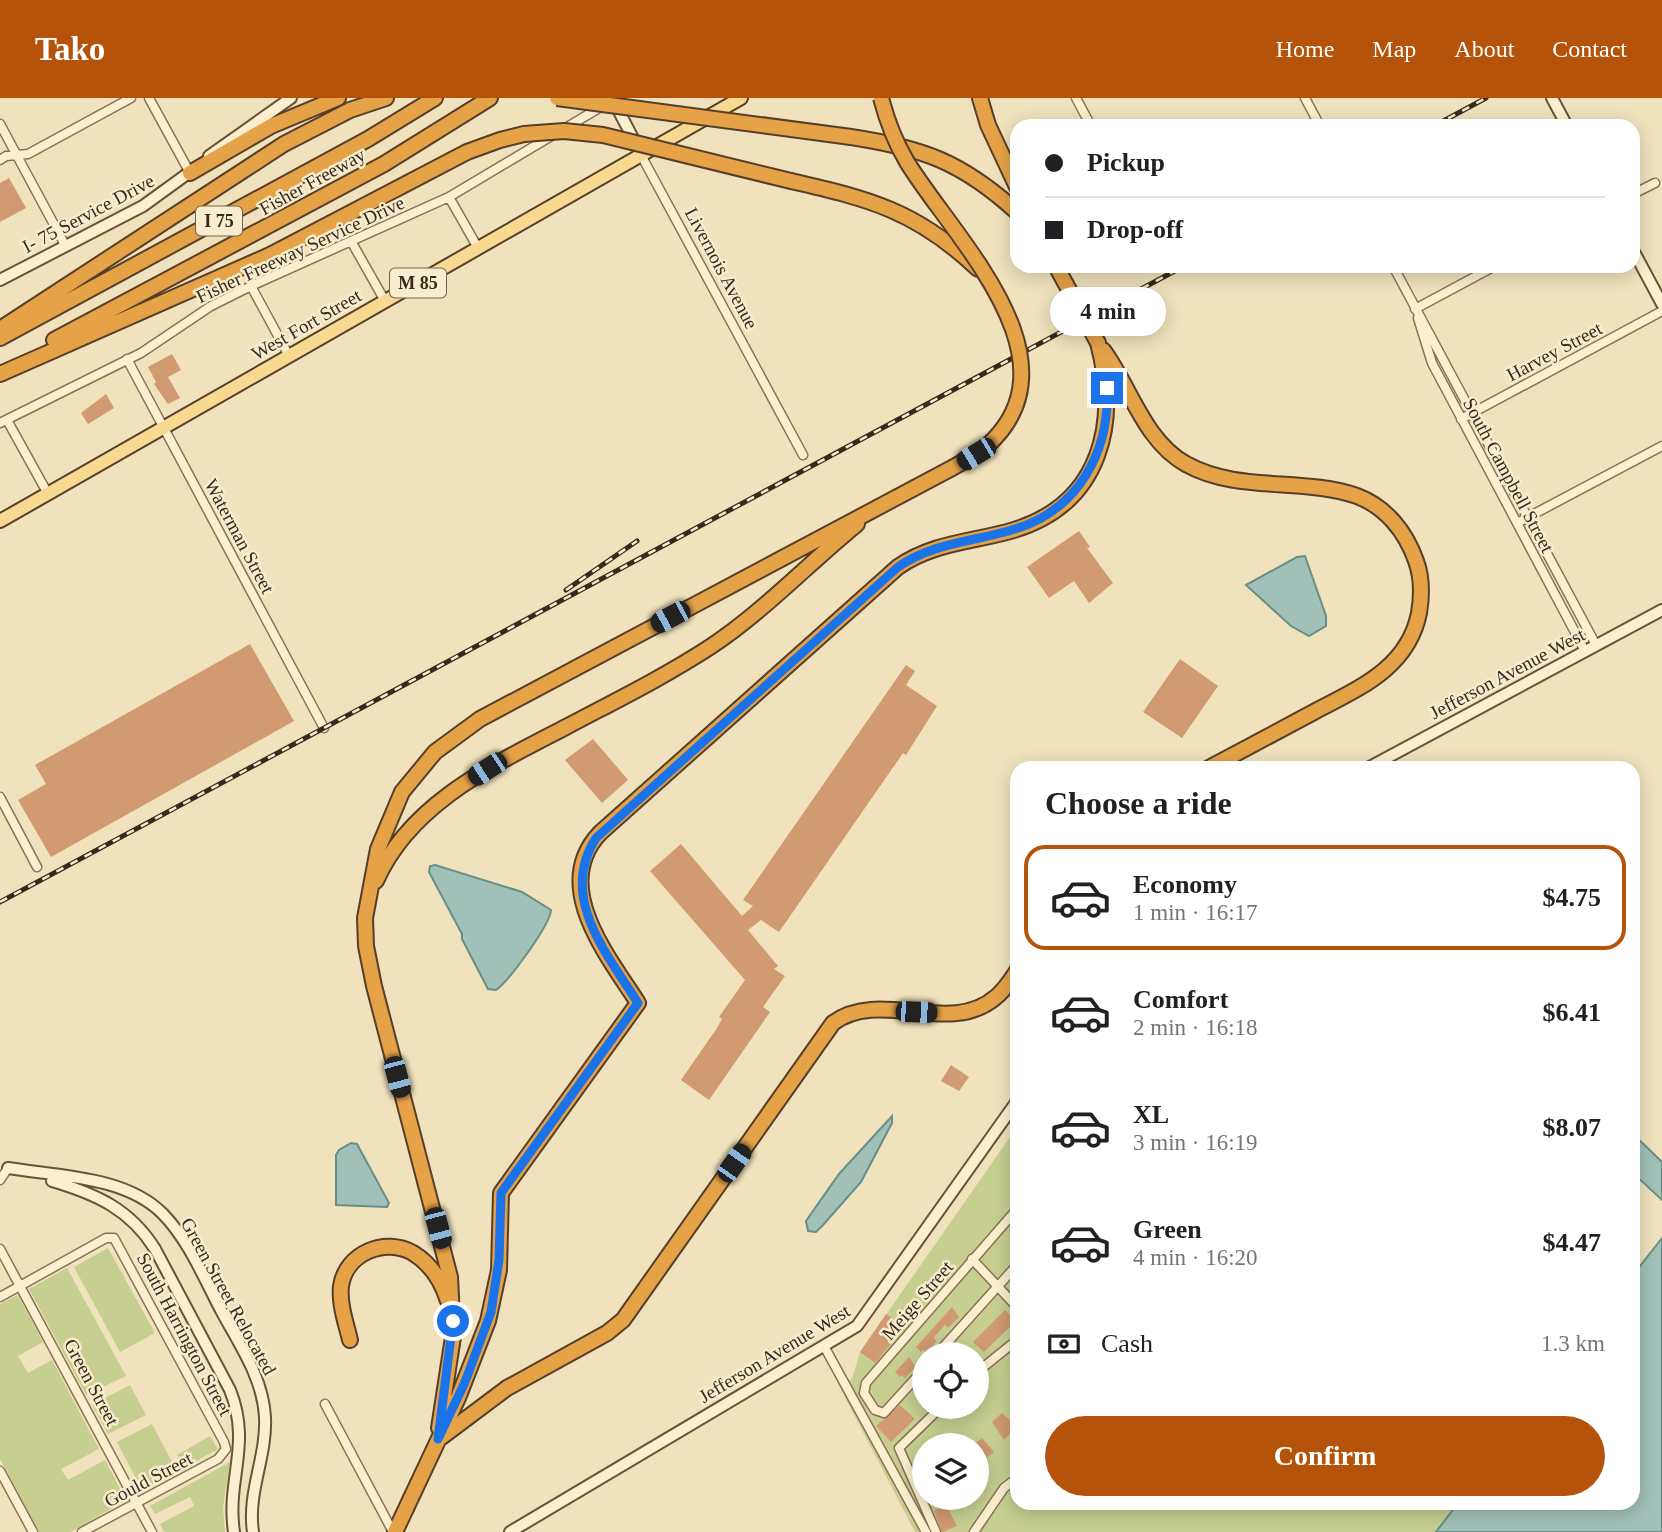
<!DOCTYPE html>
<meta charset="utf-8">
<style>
:root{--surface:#fff;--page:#f2f2f2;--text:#202124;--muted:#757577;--line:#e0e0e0;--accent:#b45309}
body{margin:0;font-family:"Times New Roman",serif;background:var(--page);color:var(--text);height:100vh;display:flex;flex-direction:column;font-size:26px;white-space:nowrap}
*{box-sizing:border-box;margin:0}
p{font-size:23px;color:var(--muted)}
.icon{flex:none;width:38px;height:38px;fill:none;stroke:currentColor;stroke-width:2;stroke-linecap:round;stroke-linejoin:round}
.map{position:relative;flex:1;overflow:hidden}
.panel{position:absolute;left:1010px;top:663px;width:630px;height:749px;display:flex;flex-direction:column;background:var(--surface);border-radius:21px;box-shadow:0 4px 18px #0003}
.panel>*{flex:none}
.hud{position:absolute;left:1010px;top:21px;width:630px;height:154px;border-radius:21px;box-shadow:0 4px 18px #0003;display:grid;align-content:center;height:154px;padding:0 35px;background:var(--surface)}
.buttons{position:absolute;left:912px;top:1244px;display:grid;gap:14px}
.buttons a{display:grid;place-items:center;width:77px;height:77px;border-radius:50%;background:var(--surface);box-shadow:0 4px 18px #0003;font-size:35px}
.end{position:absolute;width:32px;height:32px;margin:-16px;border:9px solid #1a73e8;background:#fff;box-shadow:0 0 0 4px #fff}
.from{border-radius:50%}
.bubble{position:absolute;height:49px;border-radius:24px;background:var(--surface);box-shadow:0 4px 18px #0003;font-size:23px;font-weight:700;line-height:49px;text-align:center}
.car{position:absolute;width:21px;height:42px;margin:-21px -10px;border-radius:9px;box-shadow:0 0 5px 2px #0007;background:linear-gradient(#222 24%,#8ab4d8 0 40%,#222 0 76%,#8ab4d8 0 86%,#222 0)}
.hud b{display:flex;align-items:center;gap:24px;height:66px;font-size:26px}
.hud b+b{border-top:2px solid var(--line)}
.hud i{width:18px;height:18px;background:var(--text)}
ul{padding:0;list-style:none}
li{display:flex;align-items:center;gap:21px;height:105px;margin:0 14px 10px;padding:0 21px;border:4px solid transparent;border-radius:21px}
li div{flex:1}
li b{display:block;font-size:26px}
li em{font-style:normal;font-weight:700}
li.selected{border-color:var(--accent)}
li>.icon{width:63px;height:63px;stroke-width:1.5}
h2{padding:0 35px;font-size:32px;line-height:84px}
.pay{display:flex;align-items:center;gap:18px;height:77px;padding:0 35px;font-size:26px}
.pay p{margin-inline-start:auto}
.primary-button{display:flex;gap:14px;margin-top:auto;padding:14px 35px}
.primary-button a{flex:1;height:80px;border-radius:42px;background:var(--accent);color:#fff;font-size:28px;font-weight:700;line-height:80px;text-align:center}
header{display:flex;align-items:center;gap:42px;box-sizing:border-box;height:98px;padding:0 35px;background:var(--accent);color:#fff}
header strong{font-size:33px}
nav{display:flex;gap:38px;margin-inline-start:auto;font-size:24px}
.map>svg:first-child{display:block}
</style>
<header>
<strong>Tako</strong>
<nav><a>Home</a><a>Map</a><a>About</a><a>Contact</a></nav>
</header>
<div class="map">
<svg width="1662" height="1434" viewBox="0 0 1662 1434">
<rect width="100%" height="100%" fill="#f0e2bd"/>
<!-- green -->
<path fill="#c6cf90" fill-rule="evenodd" d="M1017,1029V1405H1458L1436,1434H915L839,1288L852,1281L860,1254ZM924,1256H976V1309H924ZM924,1348H976V1400H924Z
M108,1150L155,1235L120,1254L74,1169Z
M67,1170L126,1278L86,1297L29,1191Z
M18,1197L43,1244L18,1258L28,1275L52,1262L99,1351L61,1371L68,1382L105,1362L126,1402L71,1434H39L0,1361V1206Z
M130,1287L146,1317L108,1336L92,1307Z
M152,1326L177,1373L142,1392L117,1344Z
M210,1338L218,1351L184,1370L177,1357Z
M230,1364L223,1409L225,1434H164L160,1426L194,1408L190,1399L155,1416L150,1408Z"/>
<!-- water -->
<path fill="#a1c1b8" stroke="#688f86" stroke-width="2" d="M1305,458L1326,518V528L1309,538L1291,528L1246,487L1297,459Z
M435,767L522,794L551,812C550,827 509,883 496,892L488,891L462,841V836L429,774L430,768Z
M892,1018V1025L861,1084L823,1127L816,1134L808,1133L806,1123L839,1076Z
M1633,1036L1662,1064V1102L1633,1075Z
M351,1045L357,1046L389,1105L387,1109L336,1107V1057L339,1052Z
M1662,1140V1434H1436L1458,1405H1633V1177Z"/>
<!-- building -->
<path fill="#d19a70" d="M9,80L26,110L0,124V85Z
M172,256L181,272L168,279L180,300L168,306L154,286L156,284L148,269Z
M106,296L114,310L88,326L81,315Z
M1079,433L1090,449L1087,450L1113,485L1089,505L1074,483L1049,500L1027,469Z
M250,546L294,623L51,759L18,702L46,686L35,667Z
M1180,561L1218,588L1182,640L1143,614Z
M906,567L915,573L906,587L937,608L906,657L903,655L779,834L761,822L748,832L778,868L774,871L785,878L763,909L770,914L709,1002L681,982L717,930L722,921L719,919L745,882L650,773L681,746L742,818L753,808L743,802Z
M593,641L628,682L602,705L565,662Z
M951,967L969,979L959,993L941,983Z
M952,1209L959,1219L948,1230L945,1227L935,1238L934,1240L937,1243L927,1255L923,1252L921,1254L916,1249Z
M1005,1212L1016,1223L984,1254L973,1244Z
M886,1216L905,1229L875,1265L860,1254Z
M909,1259L916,1269L905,1280L902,1277L900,1279L895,1274Z
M900,1307L915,1321L891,1344L876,1328Z
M1002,1315L1017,1329L1004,1342L992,1324Z
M982,1340L994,1354L976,1368L975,1346Z
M946,1407L957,1428L942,1434L934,1413Z"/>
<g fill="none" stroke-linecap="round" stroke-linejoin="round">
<defs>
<path id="street" d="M149,0L190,75
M1076,0L1091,28
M1305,0L1320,28
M0,26L65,147
M564,31L604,7
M641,57L803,357
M0,62L6,58L28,56L131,0
M1633,96L1655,85
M449,99L478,150
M351,143L385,203
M1393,168L1596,547
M251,188L289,258
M1415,211L1495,168
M1418,220L1432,265L1585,553
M127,261L324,630
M1461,321L1662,213
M7,322L48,396
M0,325L141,255L211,208L251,188L449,99L553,37
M1517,425L1662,348
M0,699L37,769
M0,1082L8,1070
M0,1151L152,1434
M972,1161L1017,1209
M0,1199L106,1140H114L224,1344L226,1351L218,1361L82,1434
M824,1248L926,1434
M937,1256L1017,1167
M924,1271L884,1315L875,1312L864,1295L866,1285L1017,1111
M976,1275L1017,1242
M325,1306L393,1434
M0,1373L33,1434
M936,1434L899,1350L941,1309
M974,1434L1004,1390L1017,1380"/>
<path id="secondary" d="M612,0L637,48
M1552,0L1567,28
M209,58L291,0
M1633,152L1662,206
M0,182L143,108L194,71
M1368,670L1662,512
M8,1070C57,1078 126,1078 163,1116C190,1144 205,1183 223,1216C241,1249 263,1281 265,1319C267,1359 247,1394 253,1434
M52,1083C96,1096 130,1111 155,1151L230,1292C252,1347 226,1381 234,1434
M510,1434L857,1228L1017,1003"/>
<path id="primary" d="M0,423L741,0"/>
<path id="highway" d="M980,0L988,27L1017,89
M851,39C923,50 962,64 1017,114
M190,75L271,28L338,0
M791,83C870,101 917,113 978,171
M0,231L284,46L350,12L386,0
M0,240L368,41L435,0
M54,242L384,66L490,0
M1103,252C1130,288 1144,343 1186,366C1238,395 1302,379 1357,398C1386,409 1406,434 1416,463C1422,479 1422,497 1419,515C1408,571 1357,591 1312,615C1277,634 1243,652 1209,670
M0,276L270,157L467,54L500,42L524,36
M376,783C410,705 495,666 566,629C615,603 664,579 710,549C763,514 808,466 857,426
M350,1242C346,1225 339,1206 341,1188C346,1155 385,1139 413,1155C431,1166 442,1184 448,1203
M439,1330L453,1239L450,1179L374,888L366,848L365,820L378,751L402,694L435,654L480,621L952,370
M439,1341L507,1290L607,1235L623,1222L833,925C880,890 950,939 996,899C1005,892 1011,882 1017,873
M395,1434L458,1300L488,1223L499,1172L501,1095L638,905C608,858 550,788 600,735L898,469C934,444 974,444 1014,432C1102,405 1119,324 1098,245"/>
</defs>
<!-- street casing -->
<use href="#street" stroke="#897155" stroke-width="11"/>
<!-- secondary casing -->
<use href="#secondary" stroke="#6a5238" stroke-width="14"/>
<!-- primary casing -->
<use href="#primary" stroke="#563f2a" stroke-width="16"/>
<!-- highway casing -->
<use href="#highway" stroke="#563f2a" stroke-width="18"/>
<!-- street -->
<use href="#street" stroke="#fbefd0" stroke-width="8"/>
<!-- secondary -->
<use href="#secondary" stroke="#fbefd0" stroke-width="10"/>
<!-- primary -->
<use href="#primary" stroke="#f7d991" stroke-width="12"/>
<!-- highway -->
<use href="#highway" stroke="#e6a247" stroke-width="14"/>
<defs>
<path id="rail" d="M1434,28L1486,0
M566,492L637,443
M0,804L1184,168"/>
</defs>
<!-- rail casing -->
<use href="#rail" stroke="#37291b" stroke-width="5"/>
<!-- rail -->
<use href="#rail" stroke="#f7eccd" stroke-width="2.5" stroke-dasharray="8" stroke-linecap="butt"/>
<defs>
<path id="highway-bridge" d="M557,0L851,39
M881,0C887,23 895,44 907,64C952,138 1082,261 988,347C978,356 964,363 952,370
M524,36L564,33L603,37L791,83
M1056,168L1098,245"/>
</defs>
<!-- highway-bridge casing -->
<use href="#highway-bridge" stroke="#563f2a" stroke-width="18" stroke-linecap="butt"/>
<!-- highway-bridge -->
<use href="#highway-bridge" stroke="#e6a247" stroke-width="14"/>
</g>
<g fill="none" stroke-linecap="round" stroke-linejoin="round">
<!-- route -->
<path stroke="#1a73e8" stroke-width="9" d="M453,1223L438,1341L465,1284L491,1214L499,1162L501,1095L638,905C607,856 558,799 596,740L898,469C934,444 974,444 1015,431C1078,412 1110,354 1107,290"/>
</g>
<g text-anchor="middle" stroke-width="5" stroke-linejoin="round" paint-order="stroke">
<!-- shield labels -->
<g fill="#f7eccd" stroke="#716450" stroke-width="2">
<rect x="196" y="108.5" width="46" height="29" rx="5"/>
<rect x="390" y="170.5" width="56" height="29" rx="5"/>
</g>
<g font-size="18" font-weight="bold" fill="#37291b">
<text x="219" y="129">I 75</text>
<text x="418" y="191">M 85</text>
</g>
<!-- street labels -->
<g font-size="19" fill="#37291b" stroke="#f7eccd">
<text transform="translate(312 83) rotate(-29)" y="7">Fisher Freeway</text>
<text transform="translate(88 115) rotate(-28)" y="7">I- 75 Service Drive</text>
<text transform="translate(300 151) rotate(-25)" y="7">Fisher Freeway Service Drive</text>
<text transform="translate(722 170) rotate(62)" y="7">Livernois Avenue</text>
<text transform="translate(306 226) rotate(-30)" y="7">West Fort Street</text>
<text transform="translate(1554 253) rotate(-28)" y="7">Harvey Street</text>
<text transform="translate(1509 377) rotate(62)" y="7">South Campbell Street</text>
<text transform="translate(240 438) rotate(62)" y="7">Waterman Street</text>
<text transform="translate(1507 575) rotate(-28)" y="7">Jefferson Avenue West</text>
<text transform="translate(229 1198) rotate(61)" y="7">Green Street Relocated</text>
<text transform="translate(917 1202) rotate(-49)" y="7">Meige Street</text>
<text transform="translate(185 1236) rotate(62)" y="7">South Harrington Street</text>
<text transform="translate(774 1255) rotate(-31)" y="7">Jefferson Avenue West</text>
<text transform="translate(92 1284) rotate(62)" y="7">Green Street</text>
<text transform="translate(148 1381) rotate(-28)" y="7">Gould Street</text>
</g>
</g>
</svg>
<div class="buttons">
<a><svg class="icon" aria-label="locate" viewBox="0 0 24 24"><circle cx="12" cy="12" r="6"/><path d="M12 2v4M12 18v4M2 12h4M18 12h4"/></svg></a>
<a><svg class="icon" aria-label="layers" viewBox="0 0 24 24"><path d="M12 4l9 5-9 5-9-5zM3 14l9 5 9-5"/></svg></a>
</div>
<i class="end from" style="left:453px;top:1223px"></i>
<i class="end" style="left:1107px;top:290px"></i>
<div class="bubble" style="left:1050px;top:189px;width:116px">4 min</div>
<i class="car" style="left:976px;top:356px;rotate:239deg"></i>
<i class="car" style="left:670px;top:519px;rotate:242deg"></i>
<i class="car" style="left:487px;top:671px;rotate:237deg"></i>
<i class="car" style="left:916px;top:914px;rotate:92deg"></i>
<i class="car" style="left:397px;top:979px;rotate:165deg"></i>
<i class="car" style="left:734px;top:1065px;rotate:35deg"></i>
<i class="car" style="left:438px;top:1130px;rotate:165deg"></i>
<div class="hud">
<b><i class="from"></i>Pickup</b>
<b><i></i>Drop-off</b>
</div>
<section class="panel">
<h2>Choose a ride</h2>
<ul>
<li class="selected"><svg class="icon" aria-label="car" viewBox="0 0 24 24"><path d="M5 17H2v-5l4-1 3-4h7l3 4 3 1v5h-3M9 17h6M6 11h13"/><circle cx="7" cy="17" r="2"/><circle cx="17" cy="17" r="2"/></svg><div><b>Economy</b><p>1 min · 16:17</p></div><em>$4.75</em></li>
<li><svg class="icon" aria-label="car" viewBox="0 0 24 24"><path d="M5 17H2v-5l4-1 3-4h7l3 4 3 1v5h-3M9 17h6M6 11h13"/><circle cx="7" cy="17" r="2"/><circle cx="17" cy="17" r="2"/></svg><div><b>Comfort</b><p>2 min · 16:18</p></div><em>$6.41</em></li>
<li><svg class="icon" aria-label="car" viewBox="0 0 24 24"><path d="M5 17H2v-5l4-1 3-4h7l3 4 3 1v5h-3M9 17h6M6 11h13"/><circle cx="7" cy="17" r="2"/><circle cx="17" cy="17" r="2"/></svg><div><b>XL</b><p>3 min · 16:19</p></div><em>$8.07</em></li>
<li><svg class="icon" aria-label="car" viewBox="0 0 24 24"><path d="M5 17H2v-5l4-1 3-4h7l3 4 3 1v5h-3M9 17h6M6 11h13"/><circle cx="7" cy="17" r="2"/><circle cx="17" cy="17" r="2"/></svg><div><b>Green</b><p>4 min · 16:20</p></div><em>$4.47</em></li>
</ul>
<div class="pay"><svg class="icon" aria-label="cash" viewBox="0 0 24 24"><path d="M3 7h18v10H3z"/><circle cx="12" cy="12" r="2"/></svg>Cash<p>1.3 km</p></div>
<div class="primary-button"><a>Confirm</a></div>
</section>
</div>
